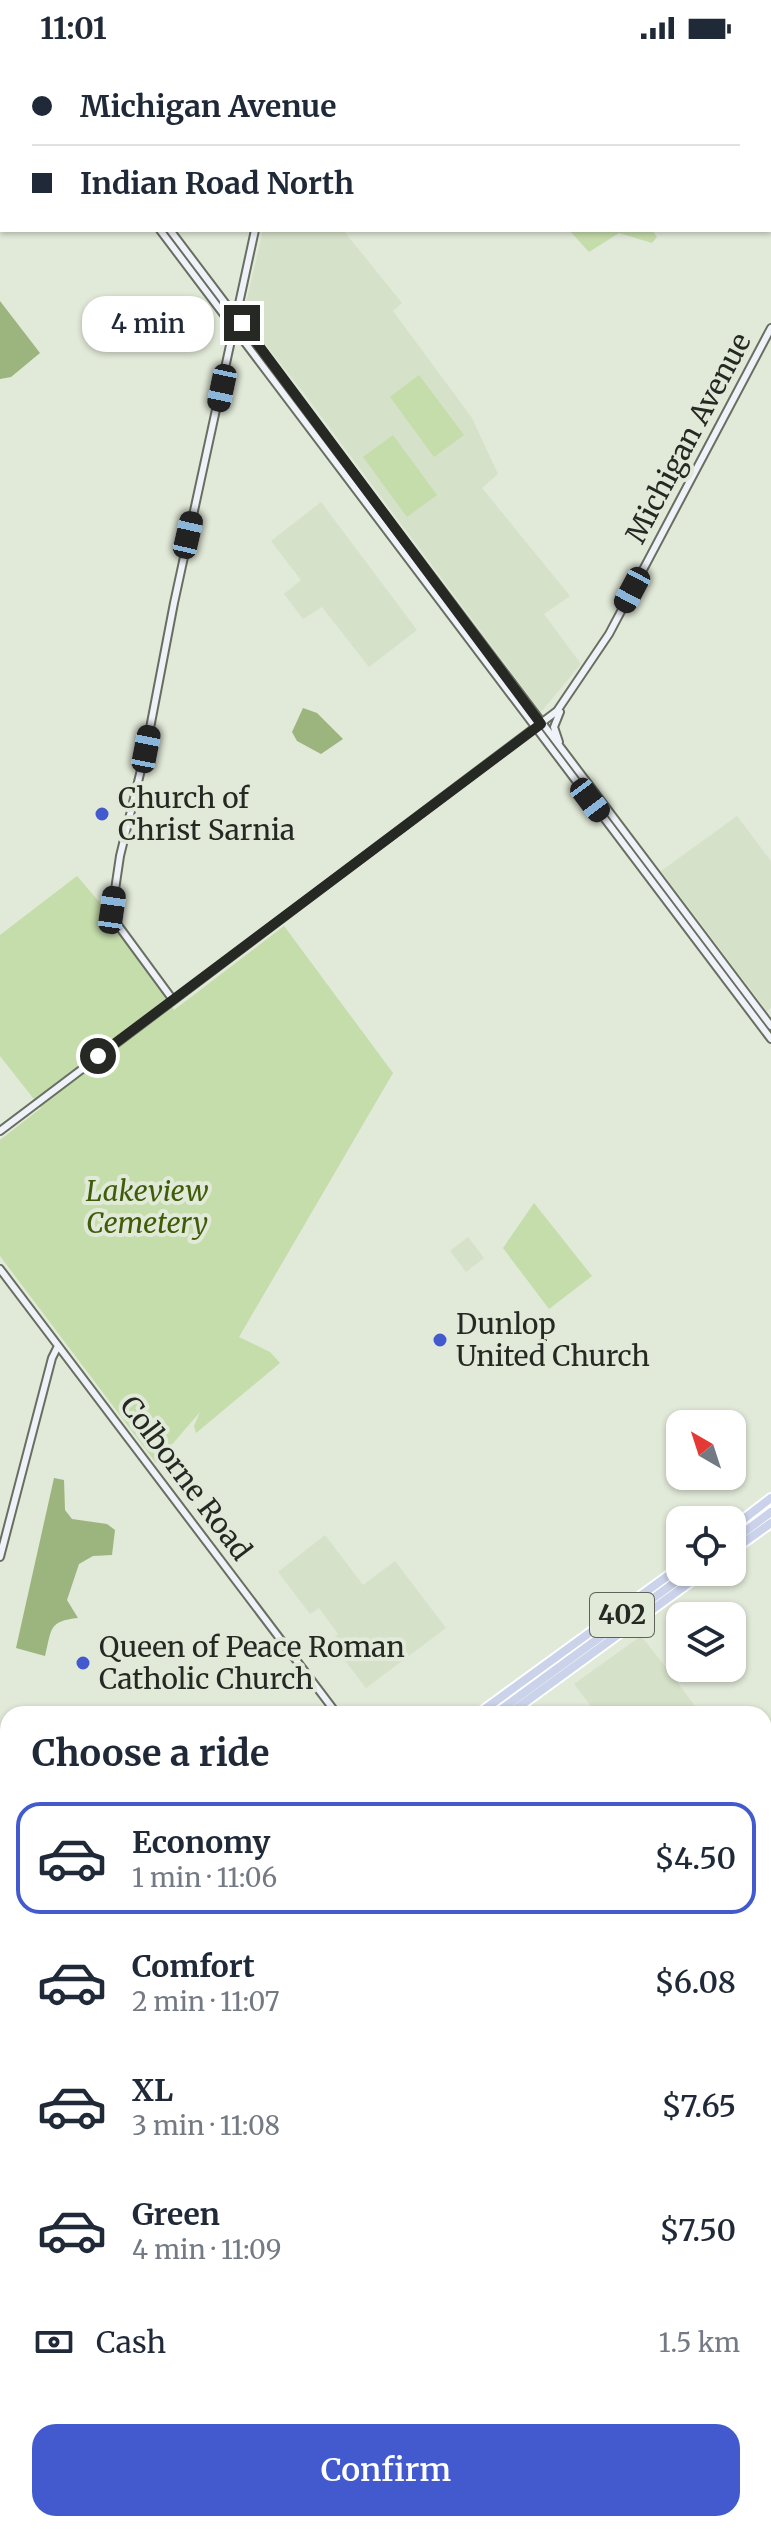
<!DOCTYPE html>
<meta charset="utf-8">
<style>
:root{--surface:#fff;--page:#f2f2f3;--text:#1f2937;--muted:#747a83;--line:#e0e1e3;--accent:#425acd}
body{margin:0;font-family:Merriweather,serif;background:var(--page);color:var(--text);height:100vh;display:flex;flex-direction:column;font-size:30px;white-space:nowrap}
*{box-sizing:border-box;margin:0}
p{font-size:26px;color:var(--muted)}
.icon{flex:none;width:44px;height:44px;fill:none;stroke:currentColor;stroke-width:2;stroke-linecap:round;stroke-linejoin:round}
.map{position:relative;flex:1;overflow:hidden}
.drawer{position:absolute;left:0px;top:1650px;width:772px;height:826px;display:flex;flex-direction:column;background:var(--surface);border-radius:24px 24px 0 0;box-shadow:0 2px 6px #0004}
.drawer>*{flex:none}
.top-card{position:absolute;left:0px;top:0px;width:772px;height:176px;box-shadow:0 2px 6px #0004;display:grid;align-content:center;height:176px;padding:0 32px;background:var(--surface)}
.needle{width:52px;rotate:321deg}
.buttons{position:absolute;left:666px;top:1354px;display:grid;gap:16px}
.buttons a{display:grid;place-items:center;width:80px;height:80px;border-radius:16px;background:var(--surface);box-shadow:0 2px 6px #0004;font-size:40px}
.end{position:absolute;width:36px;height:36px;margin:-18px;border:10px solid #262923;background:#fff;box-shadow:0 0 0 4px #fff}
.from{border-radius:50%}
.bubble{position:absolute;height:56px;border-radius:24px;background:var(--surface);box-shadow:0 2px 6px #0004;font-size:26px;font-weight:600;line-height:56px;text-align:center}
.car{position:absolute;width:24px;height:48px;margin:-24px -12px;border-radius:10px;box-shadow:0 0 6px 2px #0007;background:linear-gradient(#222 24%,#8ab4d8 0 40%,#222 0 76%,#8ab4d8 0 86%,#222 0)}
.top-card b{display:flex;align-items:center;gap:28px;height:76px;font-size:30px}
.top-card b+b{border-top:2px solid var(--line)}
.top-card i{width:20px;height:20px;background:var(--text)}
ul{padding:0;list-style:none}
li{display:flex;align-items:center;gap:24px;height:112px;margin:0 16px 12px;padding:0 16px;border:4px solid transparent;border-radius:24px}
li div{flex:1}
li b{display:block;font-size:30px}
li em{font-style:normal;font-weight:600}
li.current{border-color:var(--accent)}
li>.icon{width:72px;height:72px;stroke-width:1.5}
h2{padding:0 32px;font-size:36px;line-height:96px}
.pay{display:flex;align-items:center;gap:20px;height:88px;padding:0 32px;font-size:30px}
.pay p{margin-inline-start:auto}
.cta{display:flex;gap:16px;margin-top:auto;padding:16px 32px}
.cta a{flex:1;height:92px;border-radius:24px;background:var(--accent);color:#fff;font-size:32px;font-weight:600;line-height:92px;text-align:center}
.status{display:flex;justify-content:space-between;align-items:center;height:56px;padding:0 40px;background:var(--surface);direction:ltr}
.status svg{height:22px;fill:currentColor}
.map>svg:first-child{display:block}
</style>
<div class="status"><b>11:01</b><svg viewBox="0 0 49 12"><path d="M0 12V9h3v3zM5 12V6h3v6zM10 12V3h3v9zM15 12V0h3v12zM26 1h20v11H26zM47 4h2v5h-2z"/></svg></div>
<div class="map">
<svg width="771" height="2475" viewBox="0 0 771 2475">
<rect width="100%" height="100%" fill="#e1e9d8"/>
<!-- built -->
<path fill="#d6e1c9" d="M263,174H343L402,247L393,255L472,362L498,418L482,432L570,540L544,558L581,608L541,656L306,340L243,260Z
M321,446L417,574L369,611L322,551L303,563L284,538L301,524L271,485Z
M737,760L771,805V952L767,955L661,815Z
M468,1181L484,1202L466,1216L450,1195Z
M325,1479L363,1529L395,1505L446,1572L366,1632L330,1585L338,1578L319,1552L310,1558L278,1516Z
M641,1580L669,1615L701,1658H597L574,1628Z
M771,1684V1747L764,1752V1690Z
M0,1808L6,1816L8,1815V1930H0Z
M0,2317L8,2347V2467L0,2439Z
M771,2407V2475H757L752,2468H764V2413Z"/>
<!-- green -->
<path fill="#c5dcab" d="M569,174H652L657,181L652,187L619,177L589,196Z
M419,319L464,379L434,401L390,341Z
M393,379L437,439L407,461L363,401Z
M77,820L113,862L174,954L284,870L393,1017L239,1281L270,1296L280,1307L196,1377L194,1370L200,1356L156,1407L0,1200V1084L41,1052L0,1000V879Z
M534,1147L592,1220L549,1253L503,1192Z
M8,1735V1815L6,1816L0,1808V1752Z
M8,2041V2242L0,2248V2047Z"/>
<!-- forest -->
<path fill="#9cb47e" d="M0,245L40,297L11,321L0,323Z
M303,652L317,657L343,683L321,698L297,685L292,676Z
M54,1422L64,1424L65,1454L72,1463L107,1468L115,1474L112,1499L93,1500L79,1508L67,1544L78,1562C48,1565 52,1573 45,1600L16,1592Z"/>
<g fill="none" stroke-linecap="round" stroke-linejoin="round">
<defs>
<path id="secondary" d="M29,0L31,2
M39,0L40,2
M708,0L710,2
M0,2L1,0
M306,2V0
M770,81L771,83
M160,174L771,983
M170,174L771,970
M559,686L554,671L560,656
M173,944L112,861V854L120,800L146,693L174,547L255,174
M0,1075L557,655L609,578L771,272
M0,1213L337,1658
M0,1501L52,1302L58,1290
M764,1679L771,1674
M764,1964L771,1973
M764,2116L771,2110
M0,2257L8,2251
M0,2285L8,2319
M764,2401L771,2396
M764,2434L771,2443
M45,2468L47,2475
M291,2475L300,2468
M665,2475L674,2468"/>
<path id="highway" d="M732,1472L771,1442
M732,1485L771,1456
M732,1495L771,1467
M478,1658L680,1511
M495,1658L689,1516
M509,1658L704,1516
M0,1938L8,1940
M0,1958L5,1976L0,1993
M0,2007L8,2002
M0,2019L8,2013
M0,2030L8,2024
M0,2041L8,2034"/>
</defs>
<!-- secondary casing -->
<use href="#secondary" stroke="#686f61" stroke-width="10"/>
<!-- highway casing -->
<use href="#highway" stroke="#fff" stroke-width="12"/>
<!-- secondary -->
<use href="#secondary" stroke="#eff2f9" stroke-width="6"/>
<!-- highway -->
<use href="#highway" stroke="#cbd3ea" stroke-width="8"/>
</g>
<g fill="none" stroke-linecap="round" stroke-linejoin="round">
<!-- route -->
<path stroke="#262923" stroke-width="10" d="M98,1000L541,668L242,267"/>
</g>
<!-- markers -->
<g fill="#425acd" stroke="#e1e9d8" stroke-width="3">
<circle cx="102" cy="758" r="8"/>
<circle cx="440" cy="1284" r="8"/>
<circle cx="83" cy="1607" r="8"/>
</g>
<g text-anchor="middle" stroke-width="8" stroke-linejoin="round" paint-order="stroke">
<!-- shield labels -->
<rect fill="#e1e9d8" stroke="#5e6359" stroke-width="2" x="590" y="1537" width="64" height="44" rx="6"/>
<g font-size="26" font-weight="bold" fill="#262923">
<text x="622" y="1568">402</text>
</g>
<!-- street labels -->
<g font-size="28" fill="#262923" stroke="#e1e9d8">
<text transform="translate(688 382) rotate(-62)" y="10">Michigan Avenue</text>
<text transform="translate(186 1422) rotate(53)" y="10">Colborne Road</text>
</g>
<!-- poi labels -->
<g font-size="28" fill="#262923" stroke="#e1e9d8" text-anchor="start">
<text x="118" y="752">Church of<tspan x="118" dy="32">Christ Sarnia</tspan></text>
<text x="456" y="1278">Dunlop<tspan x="456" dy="32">United Church</tspan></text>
<text x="99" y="1601">Queen of Peace Roman<tspan x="99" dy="32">Catholic Church</tspan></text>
</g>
<!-- park labels -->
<g font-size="28" font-style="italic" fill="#3f5c08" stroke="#e1e9d8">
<text x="147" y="1145">Lakeview<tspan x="147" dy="32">Cemetery</tspan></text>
</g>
</g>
</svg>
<div class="buttons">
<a><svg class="needle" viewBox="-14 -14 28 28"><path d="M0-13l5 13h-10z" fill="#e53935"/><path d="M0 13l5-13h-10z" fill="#747a83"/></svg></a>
<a><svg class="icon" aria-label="locate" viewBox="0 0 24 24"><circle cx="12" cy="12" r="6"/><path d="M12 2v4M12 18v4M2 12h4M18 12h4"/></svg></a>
<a><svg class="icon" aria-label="layers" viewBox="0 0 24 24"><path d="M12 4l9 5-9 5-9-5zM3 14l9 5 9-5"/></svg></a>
</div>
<i class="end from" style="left:98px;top:1000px"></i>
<i class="end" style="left:242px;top:267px"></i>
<div class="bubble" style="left:82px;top:240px;width:132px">4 min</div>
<i class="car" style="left:222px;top:332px;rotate:192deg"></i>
<i class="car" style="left:188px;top:479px;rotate:13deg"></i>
<i class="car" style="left:632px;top:534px;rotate:208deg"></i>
<i class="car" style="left:146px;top:693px;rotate:11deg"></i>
<i class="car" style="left:590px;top:744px;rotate:143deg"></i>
<i class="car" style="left:112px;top:854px;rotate:8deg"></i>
<div class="top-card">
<b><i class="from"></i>Michigan Avenue</b>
<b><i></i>Indian Road North</b>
</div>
<section class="drawer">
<h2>Choose a ride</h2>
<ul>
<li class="current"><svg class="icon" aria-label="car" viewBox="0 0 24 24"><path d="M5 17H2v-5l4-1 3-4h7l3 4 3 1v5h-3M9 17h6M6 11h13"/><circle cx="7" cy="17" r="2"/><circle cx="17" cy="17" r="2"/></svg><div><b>Economy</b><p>1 min · 11:06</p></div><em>$4.50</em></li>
<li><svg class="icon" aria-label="car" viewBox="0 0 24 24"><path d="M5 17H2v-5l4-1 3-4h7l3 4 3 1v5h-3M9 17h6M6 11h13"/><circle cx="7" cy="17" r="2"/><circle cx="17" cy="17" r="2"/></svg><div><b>Comfort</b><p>2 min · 11:07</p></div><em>$6.08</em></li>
<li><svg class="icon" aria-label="car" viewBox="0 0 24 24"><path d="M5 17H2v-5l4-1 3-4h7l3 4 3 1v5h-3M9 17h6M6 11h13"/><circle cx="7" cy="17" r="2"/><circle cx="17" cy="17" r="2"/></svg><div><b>XL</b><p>3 min · 11:08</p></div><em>$7.65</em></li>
<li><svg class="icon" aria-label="car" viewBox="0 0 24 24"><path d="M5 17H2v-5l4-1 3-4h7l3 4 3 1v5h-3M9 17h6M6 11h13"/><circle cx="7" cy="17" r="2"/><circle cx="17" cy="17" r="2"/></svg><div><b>Green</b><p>4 min · 11:09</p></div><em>$7.50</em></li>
</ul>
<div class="pay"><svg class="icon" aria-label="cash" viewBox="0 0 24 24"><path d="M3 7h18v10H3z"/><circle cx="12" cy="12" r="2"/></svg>Cash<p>1.5 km</p></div>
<div class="cta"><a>Confirm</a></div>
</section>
</div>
